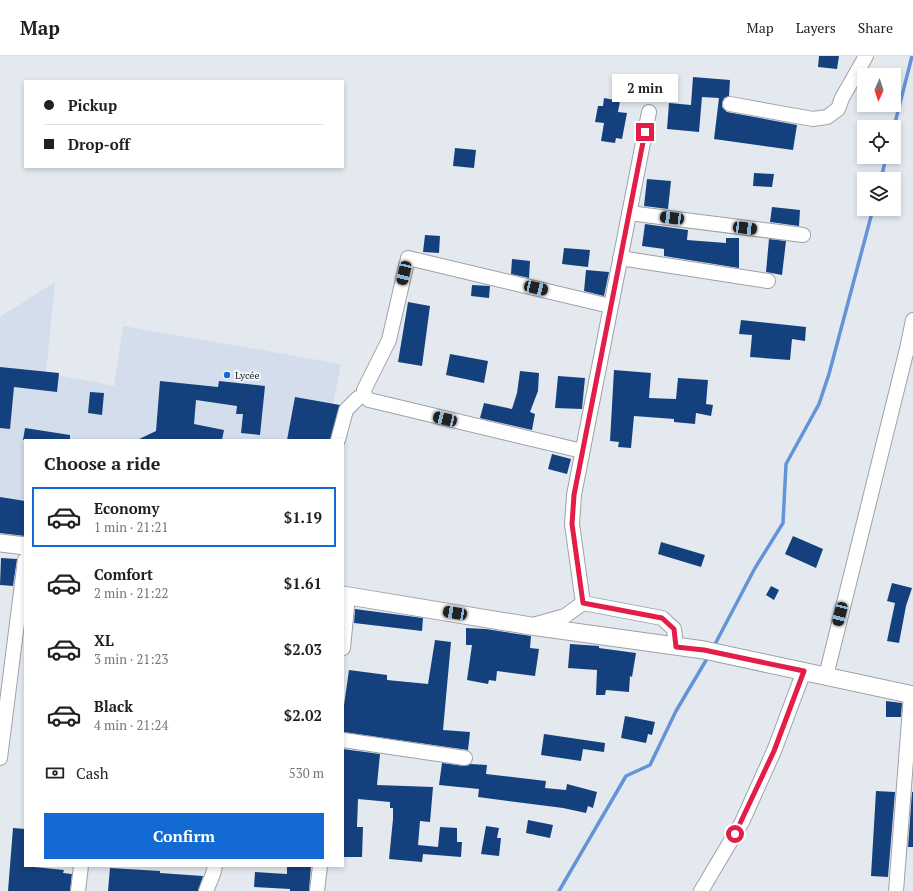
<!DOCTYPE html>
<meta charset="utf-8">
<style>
:root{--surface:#fff;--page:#f6f6f6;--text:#202124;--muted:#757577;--line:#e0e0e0;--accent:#136ad3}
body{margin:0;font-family:"PT Serif",serif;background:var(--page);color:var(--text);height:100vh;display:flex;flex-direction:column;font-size:15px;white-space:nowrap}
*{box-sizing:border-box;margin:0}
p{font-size:13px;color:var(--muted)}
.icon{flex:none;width:22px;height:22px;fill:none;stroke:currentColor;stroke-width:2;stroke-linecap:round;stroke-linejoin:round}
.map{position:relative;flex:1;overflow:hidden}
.side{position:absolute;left:24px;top:383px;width:320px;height:428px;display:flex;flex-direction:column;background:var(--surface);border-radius:0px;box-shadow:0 2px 6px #0003}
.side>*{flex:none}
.guide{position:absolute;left:24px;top:24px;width:320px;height:88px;border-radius:0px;box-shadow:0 2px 6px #0003;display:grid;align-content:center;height:88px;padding:0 20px;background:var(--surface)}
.needle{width:26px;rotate:183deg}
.controls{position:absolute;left:857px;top:12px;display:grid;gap:8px}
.controls a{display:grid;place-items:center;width:44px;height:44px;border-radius:0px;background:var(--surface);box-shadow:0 2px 6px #0003;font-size:20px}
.end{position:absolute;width:18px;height:18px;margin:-9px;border:5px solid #e11d48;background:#fff;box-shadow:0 0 0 2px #fff}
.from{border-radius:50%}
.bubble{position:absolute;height:28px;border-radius:0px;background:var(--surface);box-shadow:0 2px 6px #0003;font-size:13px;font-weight:800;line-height:28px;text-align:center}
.car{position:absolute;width:12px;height:24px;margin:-12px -6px;border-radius:5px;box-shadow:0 0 3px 1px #0007;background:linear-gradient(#222 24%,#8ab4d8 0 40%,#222 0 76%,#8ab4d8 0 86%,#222 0)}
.guide b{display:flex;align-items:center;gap:14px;height:38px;font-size:15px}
.guide b+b{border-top:1px solid var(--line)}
.guide i{width:10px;height:10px;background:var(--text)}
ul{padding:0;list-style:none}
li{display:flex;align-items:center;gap:12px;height:60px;margin:0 8px 6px;padding:0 12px;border:2px solid transparent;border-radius:0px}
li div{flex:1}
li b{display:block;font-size:15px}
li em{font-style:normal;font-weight:800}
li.selected{border-color:var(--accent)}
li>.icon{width:36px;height:36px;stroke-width:1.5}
h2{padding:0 20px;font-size:18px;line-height:48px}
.pay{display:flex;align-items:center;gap:10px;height:44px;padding:0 20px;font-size:15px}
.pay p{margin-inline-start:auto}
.cta{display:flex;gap:8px;margin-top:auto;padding:8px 20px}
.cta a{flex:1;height:46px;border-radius:0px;background:var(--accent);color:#fff;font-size:16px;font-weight:800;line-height:46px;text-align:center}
header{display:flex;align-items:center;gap:24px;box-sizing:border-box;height:56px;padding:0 20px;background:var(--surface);border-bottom:1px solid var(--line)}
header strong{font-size:19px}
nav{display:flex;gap:22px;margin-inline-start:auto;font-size:14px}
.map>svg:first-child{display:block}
</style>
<header>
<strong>Map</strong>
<nav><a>Map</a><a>Layers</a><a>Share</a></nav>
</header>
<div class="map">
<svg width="913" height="835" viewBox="0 0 913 835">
<rect width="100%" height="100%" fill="#e4e9f0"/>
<!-- built -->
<path fill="#d4ddeb" d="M55,226L46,317L114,330L123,270L341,308L326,384H25V482L0,479V261Z"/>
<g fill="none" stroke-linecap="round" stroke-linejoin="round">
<!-- stream -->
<path stroke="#6494d8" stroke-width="3.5" d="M894,71L912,0
M881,123L886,101
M713,592L755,512L783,467L786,408L819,348L829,318L873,153
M559,835L626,720L650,709L676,655L708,601"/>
</g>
<!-- building -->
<path fill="#14417e" d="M819,0H839L837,13L818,11Z
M693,21L730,24L729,40L724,42L722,47V51L727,56L797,69L793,94L714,83L719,42L702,41L699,76L667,73L669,47L691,49Z
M604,42L620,45L618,56L627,57L622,83L616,82L615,87L601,85L604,67L595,66L598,50H603Z
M455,92L476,94L474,112L453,110Z
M754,117L774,118L772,131L753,130Z
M647,123L671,125L668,153L644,150Z
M772,151L800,154L799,170L770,166Z
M645,168L688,174L687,184L726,187V182H739V212L664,200V193L642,190Z
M425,179L440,180L439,197L423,196Z
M769,183L786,185L782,219L766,216Z
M564,192L590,194L588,211L562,208Z
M512,203L530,205L529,222L511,218Z
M586,214L609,216L604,240L584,235Z
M472,229L490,230L489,242L471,240Z
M408,246L430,250L422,310L398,306Z
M741,264L806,271L805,285L792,283L790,304L750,301L752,279L739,278Z
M450,298L488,305L484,327L446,319Z
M0,311L59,317L57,336L14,331L10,373L0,372Z
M614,314L651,317L649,342L676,343L678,322L708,324L706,348L713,349L711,360L696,357L695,368L674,366V363L634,360L631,392L618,391L619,386L610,385Z
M520,315L539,317L538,335L530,356L535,358L532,374L480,362L484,347L512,353L517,337Z
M558,320L585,322L582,353L555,352Z
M160,325L218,331L219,325L265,330L260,379L241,377L243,358H236L237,350L196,344L194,368L224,374L222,384H137L156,375Z
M90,336L104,337L102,359L88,357Z
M295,341L340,349L330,384H287Z
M25,372L70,379V384H23Z
M552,398L571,403L567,418L548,413Z
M0,441L25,445V480L0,477Z
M793,480L823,493L816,512L785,498Z
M661,486L705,499L701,511L658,498Z
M1,502L17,503L13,530L0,529Z
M892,527L912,532L906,550L899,587L887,585L895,547L887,545Z
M771,530L779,534L774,544L766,539Z
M355,553L423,562L422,575L354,567Z
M466,572L486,573L531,580L530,592L539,593L535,620L497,615L496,625L489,624L488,628L467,624L472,589H466Z
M435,584L451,586L443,674L470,676L468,694L343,676V656L349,614L387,619V624L428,628Z
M570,588L599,590V592L636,597L632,621L630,620L629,636L606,634L605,639H596L597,614L568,612Z
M886,645L902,647L901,661H886Z
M625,660L655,666L652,679L648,678L646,687L621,682Z
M544,678L605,687L604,696L583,693L581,705L541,699Z
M343,693L380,698L377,729L433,731L430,766L420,765L418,789L438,791L440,771L457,772V786H462L461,801L423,798L422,806L389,803L393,763V752H390V746L358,743L357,771H363L362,801H343Z
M442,707L464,710L471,708L487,709L486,718L546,725L545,732L566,734L567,728L597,736L593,752L588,750L586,757L563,752L478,741L479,733L439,729Z
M876,735L895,736L888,821L871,820Z
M912,736H913V791H908Z
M528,764L553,769L550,782L526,777Z
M486,770L499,772L497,782H501L499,800L481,798Z
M13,772L25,773L24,810L64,814L63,817L72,818L70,835H8Z
M287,810H311L309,835H290V833L254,831L255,816L287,818Z
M110,812L160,815V817L203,820L198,835H108Z"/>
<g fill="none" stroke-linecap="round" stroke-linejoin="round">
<defs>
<path id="minor" d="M730,48L813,63L827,61L838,53L842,42L866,0
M629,157L803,179
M620,202L768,225
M338,384L346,354L358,342
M582,395L369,344L365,340L364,334L389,284L408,202L610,250
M583,547L572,468L574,439L649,56
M533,569L565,560L583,547L662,562L674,573L676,591
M343,592L348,540
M826,620L907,293L913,264
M343,684L465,702
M0,702L25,504
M78,835L81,810
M206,835L213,818L215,810
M317,835L320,810
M701,835L742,766L774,695L804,615
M896,835L911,639"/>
<path id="tertiary" d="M0,487L25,490
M343,539L531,570L704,594L913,639"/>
</defs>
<!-- minor casing -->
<use href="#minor" stroke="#9da2a8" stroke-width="16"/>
<!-- tertiary casing -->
<use href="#tertiary" stroke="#9da2a8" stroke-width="19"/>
<!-- minor -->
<use href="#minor" stroke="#fff" stroke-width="14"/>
<!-- tertiary -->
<use href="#tertiary" stroke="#fff" stroke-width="17"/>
</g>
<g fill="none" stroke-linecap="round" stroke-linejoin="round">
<!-- route -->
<path stroke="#e11d48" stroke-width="5" d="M645,76L574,439L572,468L583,547L662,562L674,573L676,591L704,594L804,615L774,695L735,778"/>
</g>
<!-- markers -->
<circle fill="#136ad3" stroke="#f1f6fd" stroke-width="1.5" cx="227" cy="319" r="4"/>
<g text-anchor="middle" stroke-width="4" stroke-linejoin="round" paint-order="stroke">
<!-- poi labels -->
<g font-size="10" fill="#242628" stroke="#f1f6fd" text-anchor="start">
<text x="235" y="323">Lycée</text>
</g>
</g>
</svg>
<div class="controls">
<a><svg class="needle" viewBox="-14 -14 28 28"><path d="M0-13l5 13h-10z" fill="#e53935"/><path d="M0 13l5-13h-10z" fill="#757577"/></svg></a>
<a><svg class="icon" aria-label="locate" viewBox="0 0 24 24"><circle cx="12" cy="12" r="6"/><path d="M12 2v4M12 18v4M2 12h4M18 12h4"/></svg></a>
<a><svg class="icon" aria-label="layers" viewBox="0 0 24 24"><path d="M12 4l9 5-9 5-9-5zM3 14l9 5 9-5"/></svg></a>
</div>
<i class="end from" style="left:735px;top:778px"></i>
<i class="end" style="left:645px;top:76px"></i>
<div class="bubble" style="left:612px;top:18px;width:66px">2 min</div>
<i class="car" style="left:672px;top:162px;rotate:277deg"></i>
<i class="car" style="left:745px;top:172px;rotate:97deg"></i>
<i class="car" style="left:404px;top:217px;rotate:193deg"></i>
<i class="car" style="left:536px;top:232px;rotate:103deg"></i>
<i class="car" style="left:445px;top:363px;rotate:283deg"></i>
<i class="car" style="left:455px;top:557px;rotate:279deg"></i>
<i class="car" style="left:840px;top:558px;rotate:194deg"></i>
<div class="guide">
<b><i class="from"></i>Pickup</b>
<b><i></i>Drop-off</b>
</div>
<section class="side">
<h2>Choose a ride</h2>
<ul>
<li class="selected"><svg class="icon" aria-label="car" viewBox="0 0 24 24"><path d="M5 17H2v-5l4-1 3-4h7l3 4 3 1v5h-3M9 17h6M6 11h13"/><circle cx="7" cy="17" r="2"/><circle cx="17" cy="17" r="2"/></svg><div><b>Economy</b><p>1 min · 21:21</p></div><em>$1.19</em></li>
<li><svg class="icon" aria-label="car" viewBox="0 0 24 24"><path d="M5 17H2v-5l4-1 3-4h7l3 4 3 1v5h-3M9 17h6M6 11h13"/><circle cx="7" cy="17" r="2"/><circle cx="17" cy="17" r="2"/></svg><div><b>Comfort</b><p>2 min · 21:22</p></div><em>$1.61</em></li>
<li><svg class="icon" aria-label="car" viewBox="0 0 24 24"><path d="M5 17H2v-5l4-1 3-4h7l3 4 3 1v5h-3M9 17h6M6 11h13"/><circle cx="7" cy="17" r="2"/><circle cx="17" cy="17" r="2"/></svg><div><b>XL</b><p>3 min · 21:23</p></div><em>$2.03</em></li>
<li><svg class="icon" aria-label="car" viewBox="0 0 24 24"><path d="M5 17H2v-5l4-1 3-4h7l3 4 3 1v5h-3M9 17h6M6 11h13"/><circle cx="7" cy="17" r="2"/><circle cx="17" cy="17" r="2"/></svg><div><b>Black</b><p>4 min · 21:24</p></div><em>$2.02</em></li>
</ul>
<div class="pay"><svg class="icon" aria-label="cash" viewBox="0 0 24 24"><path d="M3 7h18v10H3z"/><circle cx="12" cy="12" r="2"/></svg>Cash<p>530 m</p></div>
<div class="cta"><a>Confirm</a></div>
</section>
</div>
